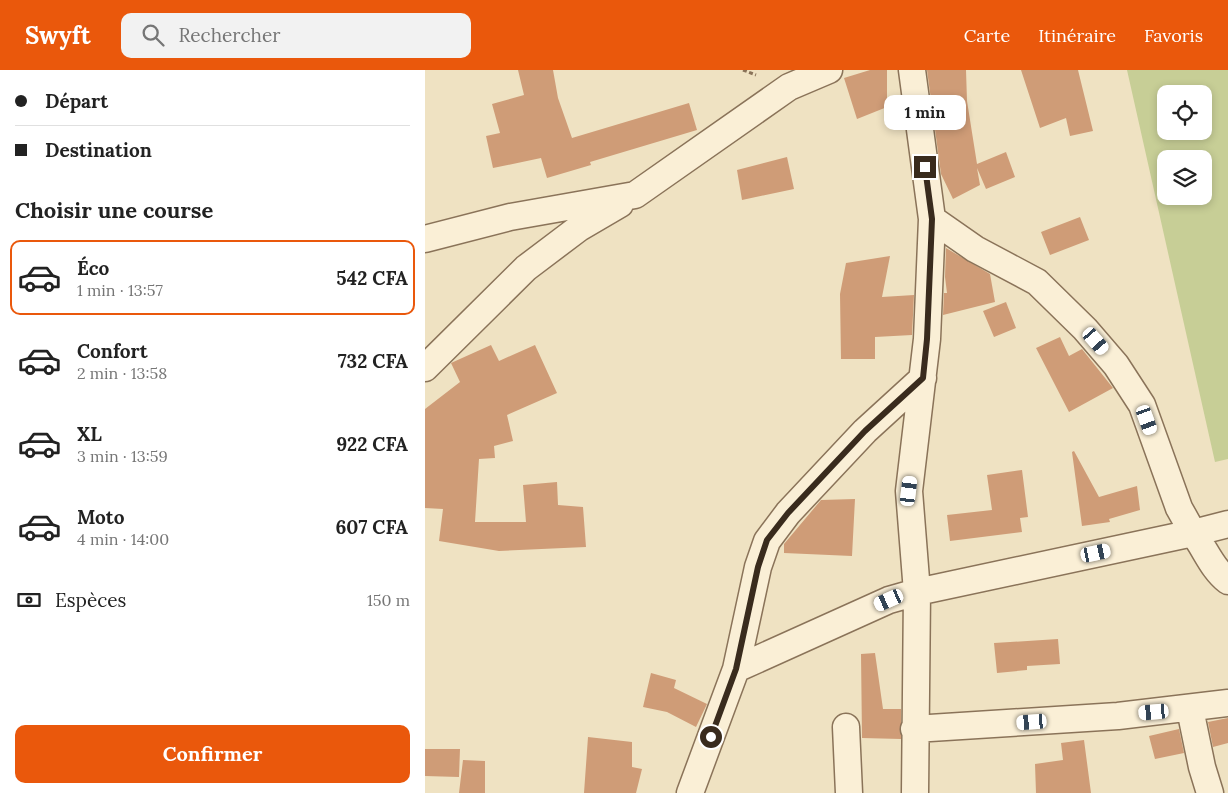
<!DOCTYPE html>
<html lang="fr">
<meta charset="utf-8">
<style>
:root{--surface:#fff;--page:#f2f2f2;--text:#222;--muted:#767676;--line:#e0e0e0;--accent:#ea580c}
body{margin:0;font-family:Lora,serif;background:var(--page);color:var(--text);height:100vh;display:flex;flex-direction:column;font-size:19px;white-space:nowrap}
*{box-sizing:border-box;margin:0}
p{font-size:16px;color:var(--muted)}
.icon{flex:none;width:28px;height:28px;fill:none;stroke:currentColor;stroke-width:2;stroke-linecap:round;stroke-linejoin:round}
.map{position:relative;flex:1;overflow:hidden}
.side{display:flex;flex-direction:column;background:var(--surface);width:425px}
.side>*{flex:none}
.banner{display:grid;align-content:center;height:110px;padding:0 15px;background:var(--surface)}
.tools{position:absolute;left:732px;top:15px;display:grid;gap:10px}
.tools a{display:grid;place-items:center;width:55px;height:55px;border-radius:10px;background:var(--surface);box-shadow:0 2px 8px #0003;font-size:25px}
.end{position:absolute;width:22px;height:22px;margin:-11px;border:6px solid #392b1d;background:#fff;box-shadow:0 0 0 2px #fff}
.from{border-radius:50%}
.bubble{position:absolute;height:35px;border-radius:10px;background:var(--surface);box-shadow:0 2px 8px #0003;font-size:16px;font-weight:800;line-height:35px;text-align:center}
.car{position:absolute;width:15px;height:30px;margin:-15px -8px;border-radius:6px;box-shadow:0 0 4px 1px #0007;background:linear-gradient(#fff 24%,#345 0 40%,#fff 0 76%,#345 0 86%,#fff 0)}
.banner b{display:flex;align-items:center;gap:18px;height:48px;font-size:19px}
.banner b+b{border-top:1px solid var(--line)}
.banner i{width:12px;height:12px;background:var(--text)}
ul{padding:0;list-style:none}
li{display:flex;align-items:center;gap:15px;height:75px;margin:0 10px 8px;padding:0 5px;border:2px solid transparent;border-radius:10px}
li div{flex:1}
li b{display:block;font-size:19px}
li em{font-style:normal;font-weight:800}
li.active{border-color:var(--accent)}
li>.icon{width:45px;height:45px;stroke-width:1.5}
h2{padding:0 15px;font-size:22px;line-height:60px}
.pay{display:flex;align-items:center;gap:12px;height:55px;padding:0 15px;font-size:19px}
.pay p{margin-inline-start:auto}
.button{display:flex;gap:10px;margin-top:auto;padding:10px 15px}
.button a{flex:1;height:58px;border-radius:10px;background:var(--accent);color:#fff;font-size:20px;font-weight:800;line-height:58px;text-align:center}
header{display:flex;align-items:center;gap:30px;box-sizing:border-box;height:70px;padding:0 25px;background:var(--accent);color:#fff}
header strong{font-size:24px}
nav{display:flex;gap:28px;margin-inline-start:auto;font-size:18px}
.search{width:350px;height:45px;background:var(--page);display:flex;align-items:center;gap:12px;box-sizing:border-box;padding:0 18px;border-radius:10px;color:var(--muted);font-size:19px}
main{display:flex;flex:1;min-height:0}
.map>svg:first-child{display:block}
</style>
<header>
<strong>Swyft</strong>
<div class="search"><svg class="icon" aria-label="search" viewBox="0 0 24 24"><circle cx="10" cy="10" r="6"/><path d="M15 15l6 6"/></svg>Rechercher</div>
<nav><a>Carte</a><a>Itinéraire</a><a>Favoris</a></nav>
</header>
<main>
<section class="side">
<div class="banner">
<b><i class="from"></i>Départ</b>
<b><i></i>Destination</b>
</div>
<h2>Choisir une course</h2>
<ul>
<li class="active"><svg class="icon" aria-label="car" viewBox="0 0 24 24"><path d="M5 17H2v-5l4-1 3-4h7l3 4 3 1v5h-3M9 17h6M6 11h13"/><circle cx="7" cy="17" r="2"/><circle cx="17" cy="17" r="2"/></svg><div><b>Éco</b><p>1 min · 13:57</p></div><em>542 CFA</em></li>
<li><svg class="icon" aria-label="car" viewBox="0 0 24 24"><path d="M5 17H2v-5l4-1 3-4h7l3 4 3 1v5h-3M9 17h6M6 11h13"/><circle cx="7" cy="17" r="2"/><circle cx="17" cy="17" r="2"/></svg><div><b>Confort</b><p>2 min · 13:58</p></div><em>732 CFA</em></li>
<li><svg class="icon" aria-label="car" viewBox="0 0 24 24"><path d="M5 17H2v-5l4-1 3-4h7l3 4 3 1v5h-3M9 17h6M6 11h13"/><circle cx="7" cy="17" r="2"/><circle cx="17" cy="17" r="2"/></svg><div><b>XL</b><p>3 min · 13:59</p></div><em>922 CFA</em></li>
<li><svg class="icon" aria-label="car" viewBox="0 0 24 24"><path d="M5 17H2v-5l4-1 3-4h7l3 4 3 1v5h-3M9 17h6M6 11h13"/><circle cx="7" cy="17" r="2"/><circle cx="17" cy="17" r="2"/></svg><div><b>Moto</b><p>4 min · 14:00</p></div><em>607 CFA</em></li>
</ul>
<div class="pay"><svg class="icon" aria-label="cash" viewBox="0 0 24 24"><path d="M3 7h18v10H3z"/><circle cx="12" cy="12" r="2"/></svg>Espèces<p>150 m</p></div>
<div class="button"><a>Confirmer</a></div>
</section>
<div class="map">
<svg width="803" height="723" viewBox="0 0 803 723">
<rect width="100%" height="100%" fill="#efe2c2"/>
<!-- green -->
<path fill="#c7ce96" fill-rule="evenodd" d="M702,0H803V389L790,392ZM741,24H779V61H741ZM741,89H779V126H741Z"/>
<!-- building -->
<path fill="#cf9c77" d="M93,0H128L133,28L147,68L264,33L272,60L165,92L166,95L122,108L116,88L68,98L61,66L75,63L67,34L99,25Z
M445,0H462V37L432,49L419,8Z
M502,0H541L542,31L552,94L581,82L590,107L561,119L552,98L555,115L528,129L516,104Z
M596,0H653L668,61L645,66L641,48L615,58Z
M362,87L369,119L317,130L312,100Z
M655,147L664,170L625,185L616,162Z
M521,178L565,204L570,232L518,245L519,223H522L520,207Z
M465,186L457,227L489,225L487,265L450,267V289H416L415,224L421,193Z
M581,232L591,258L569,267L558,241Z
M635,267L644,286L657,279L688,318L644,342L611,278Z
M66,275L74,291L110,275L132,323L82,345L88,371L69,376L70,388L54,389L50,452H101L98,415L132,412L133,435L158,437L161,477L74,481L14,471L18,439L0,438V339L35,312L26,293Z
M649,381L674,427L712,416L715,440L684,449L685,452L657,456L647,382Z
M597,400L603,447L595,448L597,462L525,471L522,445L567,440L562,405Z
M430,429L427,486L359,483V474L396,430Z
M633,569L635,594L602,596V600L572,603L569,573Z
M450,583L458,639H476V669L437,668L436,584Z
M226,603L251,610L249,618L282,634L271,657L242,642L218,637Z
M803,648V673L788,677L783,652Z
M754,659L759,683L730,689L724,666Z
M163,667L207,672V697L217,699L211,723H159Z
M659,670L666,723H611L610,694L638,690L636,673Z
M0,679H35L34,707L0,706Z
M38,690L60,691V723H34Z"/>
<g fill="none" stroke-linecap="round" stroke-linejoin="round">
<defs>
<path id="street" d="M487,0L507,149L502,269L484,421L492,522L490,723
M507,149L550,179L612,212L660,259L691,295L717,335L754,438L768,463L803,454
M0,169L85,147L210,125L364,17L404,0
M0,298L101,198L154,158L195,134
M311,599L464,530L492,522L768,463C780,478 787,499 803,511
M765,639L777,697L785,723
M421,657L424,723
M489,659L693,646L803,633
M265,723L311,599L333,497L342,471L363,443L440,361L498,308"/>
</defs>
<!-- street casing -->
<use href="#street" stroke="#8a7359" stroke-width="29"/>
<!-- path -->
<path stroke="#8a7359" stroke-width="3" stroke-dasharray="4 2.5" stroke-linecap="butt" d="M318,0L331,5"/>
<!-- street -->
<use href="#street" stroke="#faefd6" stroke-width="26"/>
</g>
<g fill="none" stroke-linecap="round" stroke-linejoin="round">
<!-- route -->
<path stroke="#392b1d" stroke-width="6" d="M286,667L311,599L333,497L342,470L363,443L440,361L498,308L502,269L507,149L500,97"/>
</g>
</svg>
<div class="tools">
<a><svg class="icon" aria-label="locate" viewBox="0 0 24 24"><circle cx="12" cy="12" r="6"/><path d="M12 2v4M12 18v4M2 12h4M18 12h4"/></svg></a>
<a><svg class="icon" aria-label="layers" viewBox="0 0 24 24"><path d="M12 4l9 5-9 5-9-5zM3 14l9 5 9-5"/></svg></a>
</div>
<i class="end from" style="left:286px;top:667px"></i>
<i class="end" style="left:500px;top:97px"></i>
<div class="bubble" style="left:459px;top:25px;width:82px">1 min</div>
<i class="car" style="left:671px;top:271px;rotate:139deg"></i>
<i class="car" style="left:722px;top:350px;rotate:160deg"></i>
<i class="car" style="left:484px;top:421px;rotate:7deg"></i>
<i class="car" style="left:671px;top:483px;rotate:78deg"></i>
<i class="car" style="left:464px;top:530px;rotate:246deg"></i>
<i class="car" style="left:729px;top:642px;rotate:265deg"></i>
<i class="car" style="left:607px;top:652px;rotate:266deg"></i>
</div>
</main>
